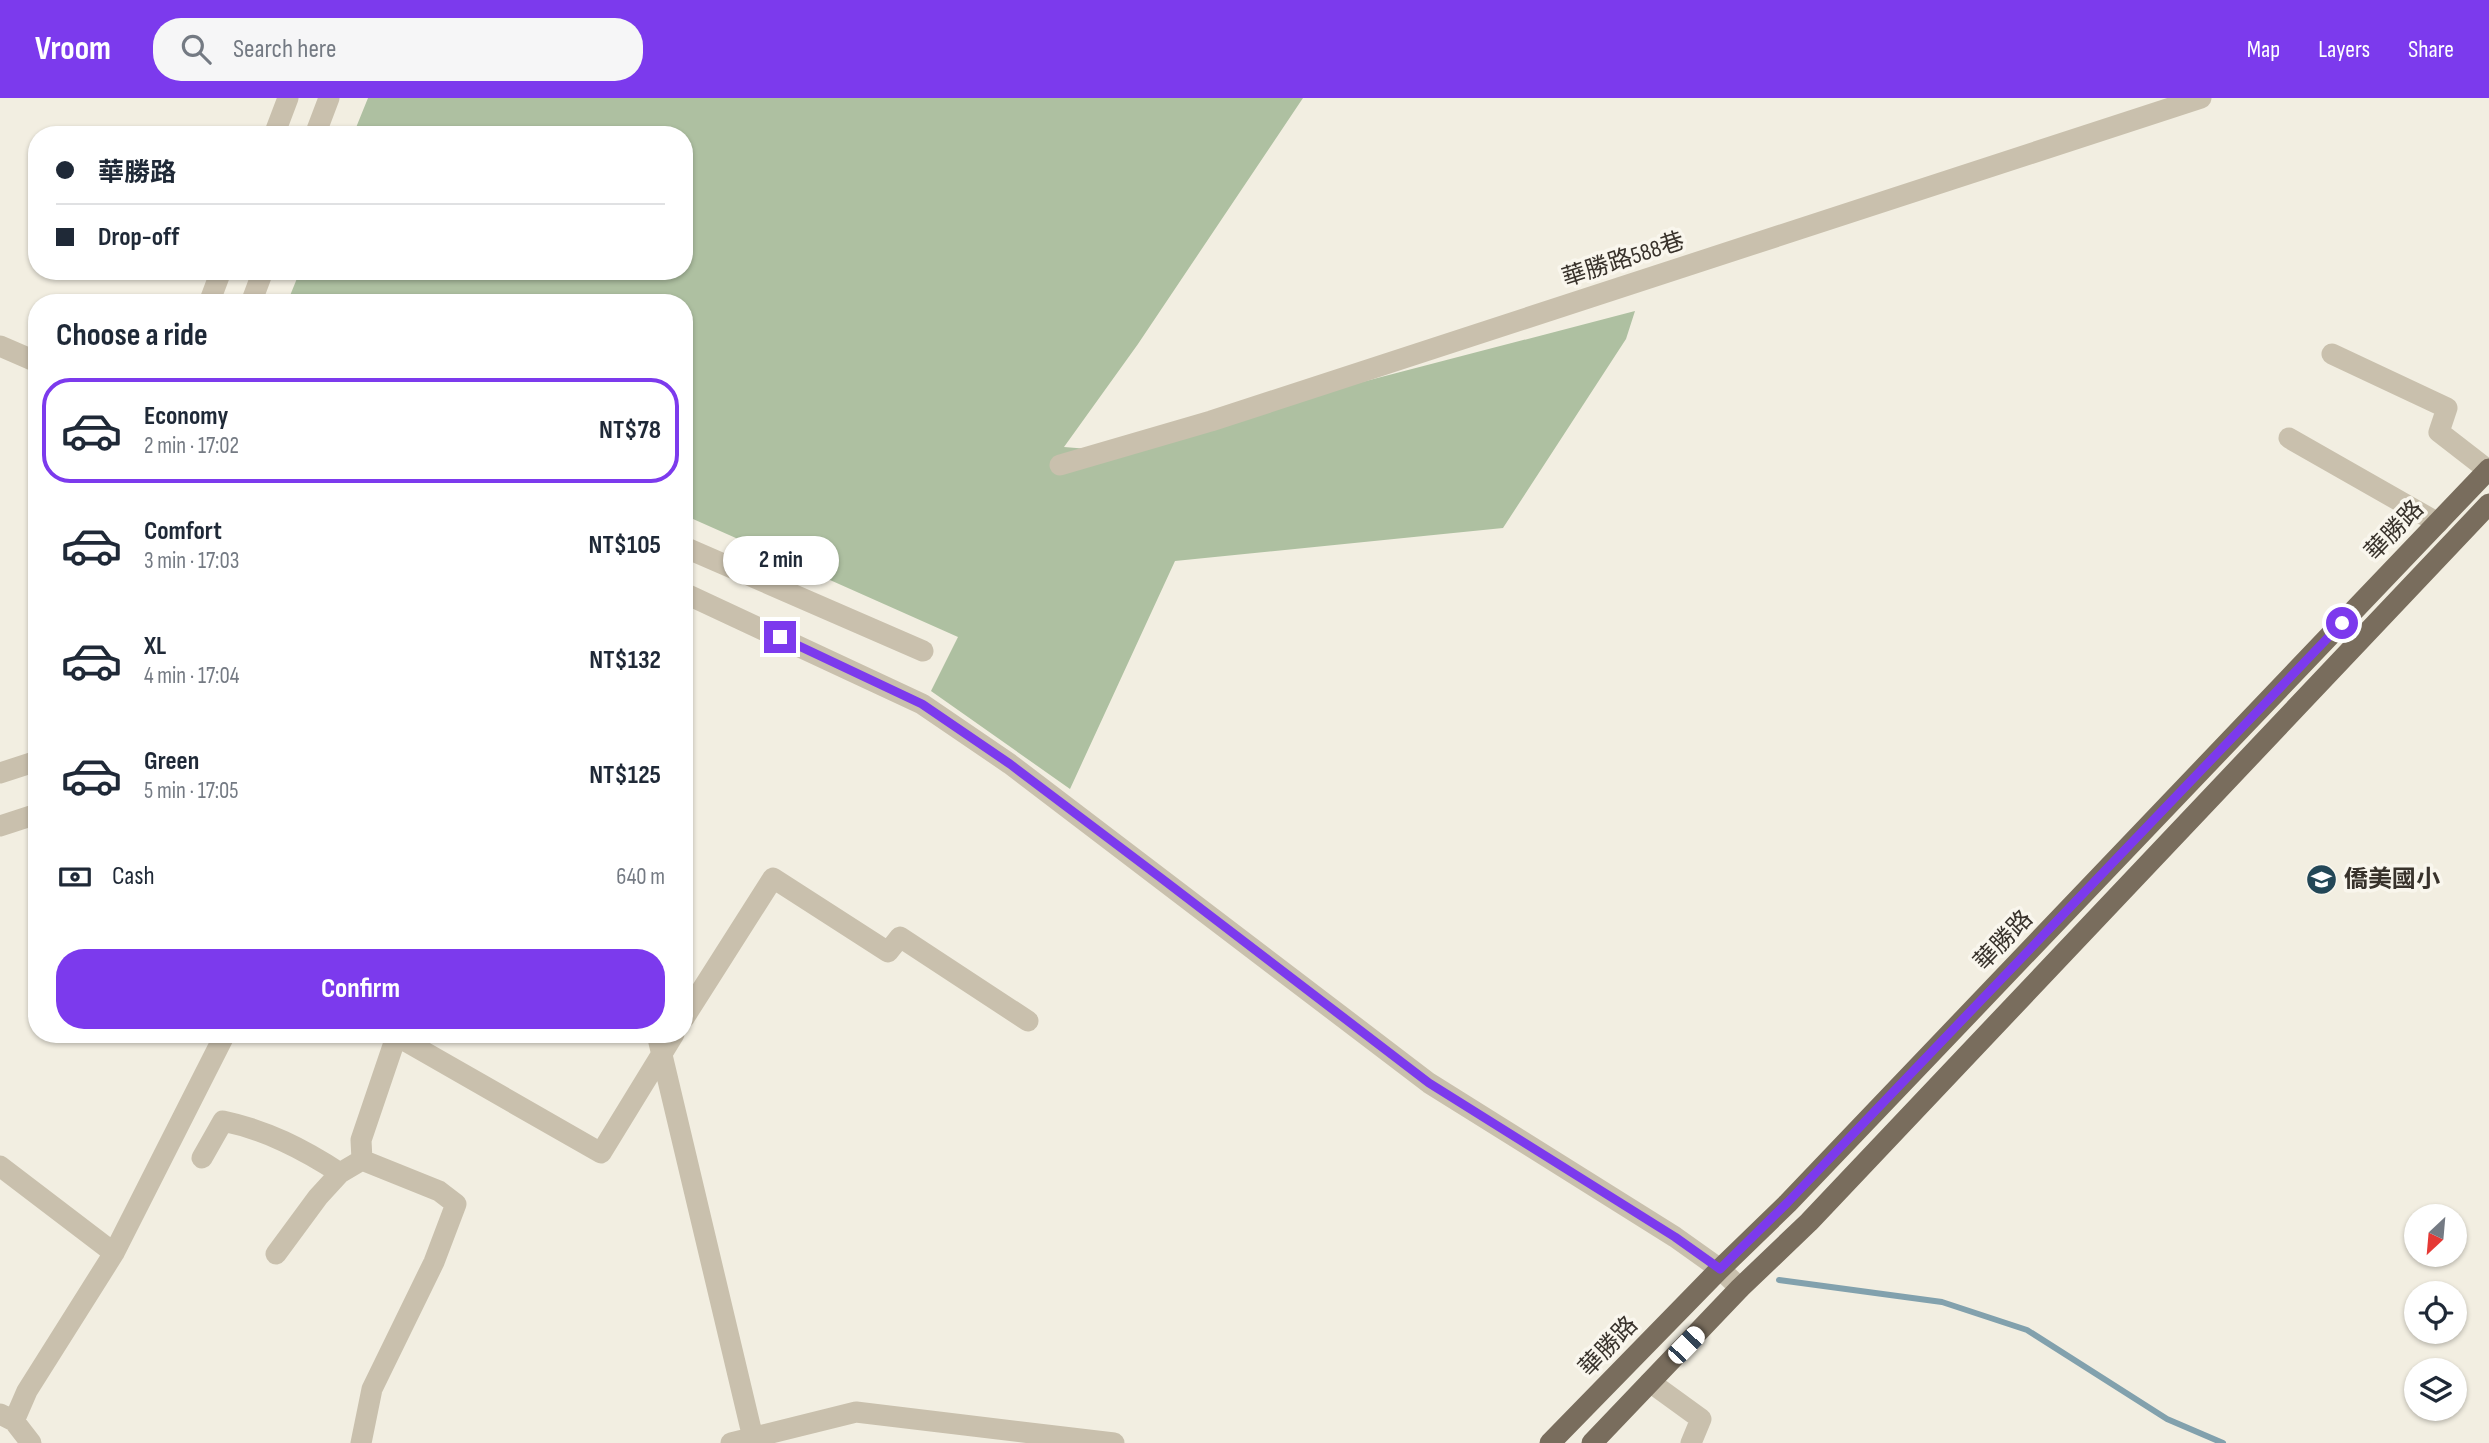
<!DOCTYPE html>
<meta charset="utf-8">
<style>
:root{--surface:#fff;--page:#f6f6f7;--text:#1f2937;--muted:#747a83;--line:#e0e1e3;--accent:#7c3aed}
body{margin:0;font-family:"Sofia Sans Condensed","Noto Sans TC",sans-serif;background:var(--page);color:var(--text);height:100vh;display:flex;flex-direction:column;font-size:26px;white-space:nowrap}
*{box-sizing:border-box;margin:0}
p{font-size:23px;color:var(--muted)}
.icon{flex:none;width:38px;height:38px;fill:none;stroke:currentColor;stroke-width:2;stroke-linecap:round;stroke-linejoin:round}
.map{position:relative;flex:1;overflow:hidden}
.sheet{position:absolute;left:28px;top:196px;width:665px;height:749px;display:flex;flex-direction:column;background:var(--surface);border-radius:28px;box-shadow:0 2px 5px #0004}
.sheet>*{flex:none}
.hud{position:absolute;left:28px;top:28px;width:665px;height:154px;border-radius:28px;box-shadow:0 2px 5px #0004;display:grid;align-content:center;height:154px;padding:0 28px;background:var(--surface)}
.needle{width:46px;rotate:206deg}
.controls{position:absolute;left:2404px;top:1106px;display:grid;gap:14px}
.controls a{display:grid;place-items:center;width:63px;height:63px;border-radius:50%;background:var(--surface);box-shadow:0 2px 5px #0004;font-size:35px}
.end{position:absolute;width:32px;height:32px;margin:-16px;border:9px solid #7c3aed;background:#fff;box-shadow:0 0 0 4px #fff}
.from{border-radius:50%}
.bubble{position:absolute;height:49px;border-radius:24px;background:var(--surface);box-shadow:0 2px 5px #0004;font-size:23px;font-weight:700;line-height:49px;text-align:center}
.car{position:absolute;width:21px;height:42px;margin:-21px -10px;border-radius:9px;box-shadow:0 0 5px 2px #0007;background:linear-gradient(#fff 24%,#345 0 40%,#fff 0 76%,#345 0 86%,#fff 0)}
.hud b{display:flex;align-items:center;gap:24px;height:66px;font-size:26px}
.hud b+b{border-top:2px solid var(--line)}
.hud i{width:18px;height:18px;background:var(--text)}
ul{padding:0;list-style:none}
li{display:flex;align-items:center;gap:21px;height:105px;margin:0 14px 10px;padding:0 14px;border:4px solid transparent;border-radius:28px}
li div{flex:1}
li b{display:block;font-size:26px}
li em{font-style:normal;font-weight:700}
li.selected{border-color:var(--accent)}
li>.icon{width:63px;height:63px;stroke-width:1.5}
h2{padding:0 28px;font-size:32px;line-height:84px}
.pay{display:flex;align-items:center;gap:18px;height:77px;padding:0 28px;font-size:26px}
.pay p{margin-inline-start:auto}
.primary-button{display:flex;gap:14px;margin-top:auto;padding:14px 28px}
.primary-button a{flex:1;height:80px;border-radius:28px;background:var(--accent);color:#fff;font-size:28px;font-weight:700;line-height:80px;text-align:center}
header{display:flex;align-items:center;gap:42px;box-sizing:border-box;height:98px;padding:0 35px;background:var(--accent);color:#fff}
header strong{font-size:33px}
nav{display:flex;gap:38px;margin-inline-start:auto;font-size:24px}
.search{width:490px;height:63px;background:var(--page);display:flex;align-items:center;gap:18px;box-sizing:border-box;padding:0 24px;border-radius:28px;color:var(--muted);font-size:26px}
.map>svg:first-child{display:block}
</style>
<header>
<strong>Vroom</strong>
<div class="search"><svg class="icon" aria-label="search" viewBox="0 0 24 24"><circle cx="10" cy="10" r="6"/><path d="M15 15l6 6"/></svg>Search here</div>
<nav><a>Map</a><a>Layers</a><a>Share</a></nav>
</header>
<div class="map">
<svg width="2489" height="1345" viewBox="0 0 2489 1345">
<rect width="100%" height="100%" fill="#f2eee1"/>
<!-- green -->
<path fill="#aec0a1" d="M368,0H1303L1138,246L1064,349L1101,352L1635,213L1626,241L1503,430L1175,463L1070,691L931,593L958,539L684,417V205H287L300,173H684V37H353Z"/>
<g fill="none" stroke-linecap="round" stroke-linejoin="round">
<!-- stream -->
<path stroke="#82a1ad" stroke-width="6" d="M1779,1182L1942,1204L2027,1232L2167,1321L2223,1345"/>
<!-- minor -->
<path stroke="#c9c0ad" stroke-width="21" d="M274,37L288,0
M315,37L329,0
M209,205L221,173
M251,205L263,173
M0,248L37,264
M2332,256L2447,310L2439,334L2488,372
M2289,340L2438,425
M1060,367L1211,323L2201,0
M684,449L923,553
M684,495L922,606L1010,666L1429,985L1675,1139L1720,1171L1740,1190
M0,675L37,663
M0,728L37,716
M684,920L773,780L888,854L900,839L1028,923
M393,936L601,1055L674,936
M657,936L753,1340
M202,1060L223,1023C266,1032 303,1051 340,1075
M362,1062L361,1042L397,936
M0,1068L114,1155
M276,1156L318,1099L340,1075L362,1062L439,1093L456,1106L434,1164L372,1291L361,1345
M1650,1284L1701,1321L1691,1345
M0,1316L14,1323L31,1345
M14,1323L27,1293L114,1155L225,936
M731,1345L856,1314L1114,1345"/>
<!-- major -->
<path stroke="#796d5d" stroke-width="21" d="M1550,1345L1720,1171L1788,1105L2489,371
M1592,1345L1740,1190L1809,1124L2489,406"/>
</g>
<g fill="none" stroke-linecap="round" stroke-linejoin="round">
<!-- route -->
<path stroke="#7c3aed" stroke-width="9" d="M780,539L922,606L1010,666L1161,780L1429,985L1675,1139L1720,1171L1788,1104L2342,525"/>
</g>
<!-- icons -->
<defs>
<symbol id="school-disc" viewBox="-11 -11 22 22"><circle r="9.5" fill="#234757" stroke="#f9f6ed"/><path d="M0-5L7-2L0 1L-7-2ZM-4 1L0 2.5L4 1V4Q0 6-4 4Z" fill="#fff"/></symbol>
</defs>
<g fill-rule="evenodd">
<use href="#school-disc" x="2304" y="764" width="35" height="35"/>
</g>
<g text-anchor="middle" stroke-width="7" stroke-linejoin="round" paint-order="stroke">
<!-- street labels -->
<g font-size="24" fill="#38322b" stroke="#f9f6ed">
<text transform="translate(1623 161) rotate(-18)" y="8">華勝路588巷</text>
<text transform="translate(2394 432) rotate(-46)" y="8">華勝路</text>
<text transform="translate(2003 842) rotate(-46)" y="8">華勝路</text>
<text transform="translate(1608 1248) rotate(-46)" y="8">華勝路</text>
</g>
<!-- poi labels -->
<g font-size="24" font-weight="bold" fill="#38322b" stroke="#f9f6ed" text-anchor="start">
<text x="2344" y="789">僑美國小</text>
</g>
</g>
</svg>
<div class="controls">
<a><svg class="needle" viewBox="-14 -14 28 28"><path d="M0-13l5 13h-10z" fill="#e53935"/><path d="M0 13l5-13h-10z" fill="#747a83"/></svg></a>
<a><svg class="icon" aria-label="locate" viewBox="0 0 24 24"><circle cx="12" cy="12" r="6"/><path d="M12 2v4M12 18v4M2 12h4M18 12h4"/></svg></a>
<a><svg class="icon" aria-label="layers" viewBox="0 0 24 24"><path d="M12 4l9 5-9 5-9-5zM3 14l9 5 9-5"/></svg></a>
</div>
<i class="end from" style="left:2342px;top:525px"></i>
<i class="end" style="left:780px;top:539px"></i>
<div class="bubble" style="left:723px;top:438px;width:116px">2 min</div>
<i class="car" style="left:1686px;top:1247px;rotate:44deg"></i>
<div class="hud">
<b><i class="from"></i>華勝路</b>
<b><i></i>Drop-off</b>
</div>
<section class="sheet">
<h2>Choose a ride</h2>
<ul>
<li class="selected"><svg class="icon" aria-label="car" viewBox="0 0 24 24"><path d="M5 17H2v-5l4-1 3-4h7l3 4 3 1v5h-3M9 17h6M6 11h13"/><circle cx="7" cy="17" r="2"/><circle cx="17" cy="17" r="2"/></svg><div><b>Economy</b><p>2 min · 17:02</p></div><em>NT$78</em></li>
<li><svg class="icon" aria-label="car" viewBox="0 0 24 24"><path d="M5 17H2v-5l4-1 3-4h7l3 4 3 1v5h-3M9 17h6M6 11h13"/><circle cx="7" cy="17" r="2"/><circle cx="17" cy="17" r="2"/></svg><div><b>Comfort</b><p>3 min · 17:03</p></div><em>NT$105</em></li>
<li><svg class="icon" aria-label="car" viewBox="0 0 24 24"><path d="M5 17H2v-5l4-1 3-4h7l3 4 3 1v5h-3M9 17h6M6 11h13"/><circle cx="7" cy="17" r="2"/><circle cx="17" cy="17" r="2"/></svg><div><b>XL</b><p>4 min · 17:04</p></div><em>NT$132</em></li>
<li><svg class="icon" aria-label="car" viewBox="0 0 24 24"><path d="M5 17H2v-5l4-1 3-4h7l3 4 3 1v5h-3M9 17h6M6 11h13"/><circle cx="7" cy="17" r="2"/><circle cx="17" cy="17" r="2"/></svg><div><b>Green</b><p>5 min · 17:05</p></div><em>NT$125</em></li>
</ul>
<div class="pay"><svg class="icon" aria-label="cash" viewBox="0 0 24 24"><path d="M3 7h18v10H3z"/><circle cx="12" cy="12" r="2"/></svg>Cash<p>640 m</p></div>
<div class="primary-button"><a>Confirm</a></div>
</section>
</div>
